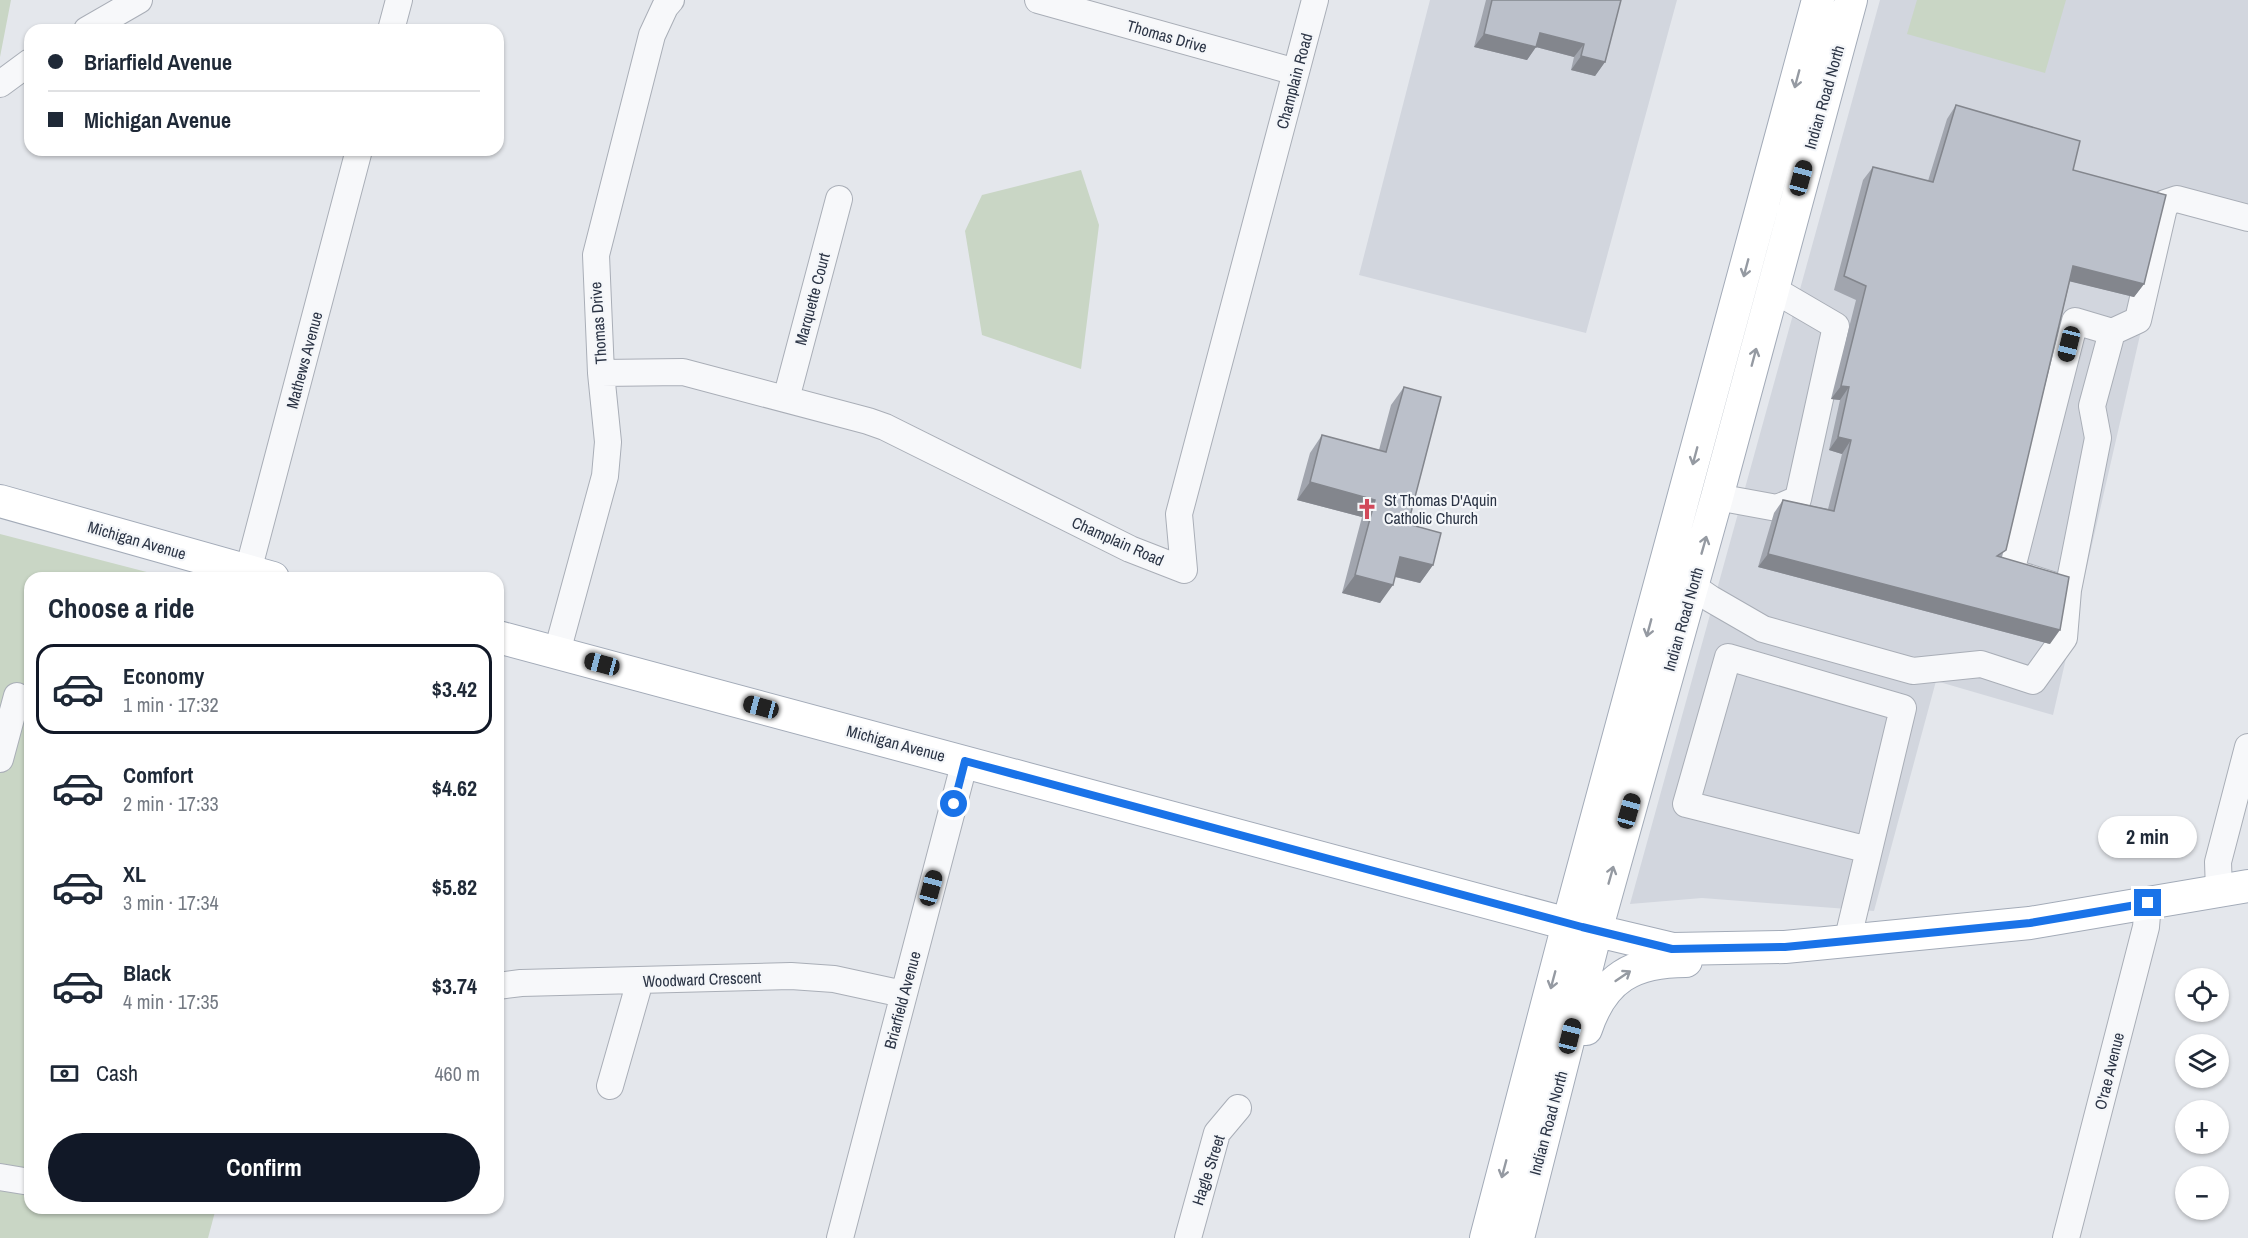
<!DOCTYPE html>
<meta charset="utf-8">
<style>
:root{--surface:#fff;--page:#f6f6f7;--text:#1f2937;--muted:#747a83;--line:#e0e1e3;--accent:#111827}
body{margin:0;font-family:"Archivo Narrow",sans-serif;background:var(--page);color:var(--text);height:100vh;display:flex;flex-direction:column;font-size:22px;white-space:nowrap}
*{box-sizing:border-box;margin:0}
p{font-size:20px;color:var(--muted)}
.icon{flex:none;width:33px;height:33px;fill:none;stroke:currentColor;stroke-width:2;stroke-linecap:round;stroke-linejoin:round}
.map{position:relative;flex:1;overflow:hidden}
.drawer{position:absolute;left:24px;top:572px;width:480px;height:642px;display:flex;flex-direction:column;background:var(--surface);border-radius:18px;box-shadow:0 2px 4px #0004}
.drawer>*{flex:none}
.hud{position:absolute;left:24px;top:24px;width:480px;height:132px;border-radius:18px;box-shadow:0 2px 4px #0004;display:grid;align-content:center;height:132px;padding:0 24px;background:var(--surface)}
.fabs{position:absolute;left:2175px;top:968px;display:grid;gap:12px}
.fabs a{display:grid;place-items:center;width:54px;height:54px;border-radius:50%;background:var(--surface);box-shadow:0 2px 4px #0004;font-size:30px}
.end{position:absolute;width:27px;height:27px;margin:-14px;border:8px solid #1a73e8;background:#fff;box-shadow:0 0 0 3px #fff}
.from{border-radius:50%}
.bubble{position:absolute;height:42px;border-radius:21px;background:var(--surface);box-shadow:0 2px 4px #0004;font-size:20px;font-weight:700;line-height:42px;text-align:center}
.car{position:absolute;width:18px;height:36px;margin:-18px -9px;border-radius:8px;box-shadow:0 0 4px 2px #0007;background:linear-gradient(#222 24%,#8ab4d8 0 40%,#222 0 76%,#8ab4d8 0 86%,#222 0)}
.hud b{display:flex;align-items:center;gap:21px;height:57px;font-size:22px}
.hud b+b{border-top:2px solid var(--line)}
.hud i{width:15px;height:15px;background:var(--text)}
ul{padding:0;list-style:none}
li{display:flex;align-items:center;gap:18px;height:90px;margin:0 12px 9px;padding:0 12px;border:3px solid transparent;border-radius:18px}
li div{flex:1}
li b{display:block;font-size:22px}
li em{font-style:normal;font-weight:700}
li.active{border-color:var(--accent)}
li>.icon{width:54px;height:54px;stroke-width:1.5}
h2{padding:0 24px;font-size:27px;line-height:72px}
.pay{display:flex;align-items:center;gap:15px;height:66px;padding:0 24px;font-size:22px}
.pay p{margin-inline-start:auto}
.primary-button{display:flex;gap:12px;margin-top:auto;padding:12px 24px}
.primary-button a{flex:1;height:69px;border-radius:36px;background:var(--accent);color:#fff;font-size:24px;font-weight:700;line-height:69px;text-align:center}
.map>svg:first-child{display:block}
</style>
<div class="map">
<svg width="2248" height="1238" viewBox="0 0 2248 1238">
<rect width="100%" height="100%" fill="#e4e7ec"/>
<!-- built -->
<path fill="#d2d6de" d="M1430,0H1677L1586,333L1359,275Z
M1880,0H2248V208L2173,191L2053,715L1936,681L1874,911L1702,898L1630,904Z"/>
<!-- green -->
<path fill="#c9d6c5" d="M0,0H11L0,57Z
M1917,0H2066L2045,73L1907,34Z
M1081,170L1099,225L1081,369L982,335L965,231L982,195Z
M0,534L166,577L30,578V1208H216L208,1238H0Z"/>
<g fill="none" stroke-linecap="round" stroke-linejoin="round">
<defs>
<path id="minor" d="M1038,0L1296,72
M87,30L139,0
M391,30L399,0
M0,84L30,62
M2112,332L2138,320L2165,203L2177,199L2248,218
M601,373L683,372L868,421L885,427L1130,549L1184,570L1179,514L1315,0
M786,399L839,199
M1717,497L1777,508L1798,499L1836,326L1771,288
M248,571L359,150
M1692,586L1711,599L1763,629L1913,671L1981,664L2033,681L2064,638L2068,590L2098,438L2092,406L2112,332L2075,321L2011,572L2068,590
M557,652L605,476L608,442L601,373L596,255L652,35L665,7L671,0
M0,759L17,696
M2219,891L2218,862L2248,747
M1847,942L1903,708L1728,657L1686,804L1869,850
M498,986L521,983L791,976L834,979L903,994
M610,1086L640,981
M0,1177L30,1182
M840,1238L965,761
M1188,1238L1217,1133L1238,1108
M2066,1238L2146,927L2148,903"/>
<path id="major" d="M0,501L273,578
M498,637L1568,924L1673,949L1785,947L2030,923L2248,886
M1586,1029C1603,978 1633,961 1686,961
M1486,1238L1568,924L1818,0
M1518,1238L1596,931L1717,497L1851,0"/>
</defs>
<!-- minor casing -->
<use href="#minor" stroke="#a9aeb7" stroke-width="28"/>
<!-- major casing -->
<use href="#major" stroke="#a3abb8" stroke-width="34"/>
<!-- minor -->
<use href="#minor" stroke="#f7f8fa" stroke-width="26"/>
<!-- major -->
<use href="#major" stroke="#fff" stroke-width="32"/>
</g>
<!-- wall -->
<path fill="#a1a5ae" d="M1486,0H1621L1605,62L1595,76L1571,70L1574,57L1536,47L1527,60L1474,47Z
M1956,105L2073,170L2144,284L2134,297L2070,281L2002,557L2050,644L1758,567L1774,513L1783,500L1828,509L1842,454L1829,450L1840,400L1831,399L1856,300L1834,290L1863,180L1873,167L1928,181L1947,119Z
M1404,387L1408,524L1433,565L1420,583L1395,577L1380,603L1342,593L1362,517L1297,500L1310,453L1322,435L1379,450L1391,405Z"/>
<!-- shaded-wall -->
<path fill="#83868d" d="M1540,33L1584,44L1574,57L1536,47L1527,60L1474,47L1484,34Z
M1581,56L1605,62L1595,76L1571,70Z
M2073,266L2144,284L2134,297L2064,280Z
M1841,386L1849,387L1840,400L1831,399Z
M1838,437L1851,440L1842,454L1829,450Z
M1310,482L1375,500L1362,517L1297,500Z
M1768,554L2060,630L2050,644L1758,567Z
M1400,557L1433,565L1420,583L1388,575Z
M1355,575L1393,585L1380,603L1342,593Z"/>
<!-- building -->
<path fill="#bbc0ca" stroke="#83868d" stroke-width="1.5" d="M1492,0H1621L1605,62L1581,56L1584,44L1540,33L1536,47L1484,34Z
M1956,105L2080,141L2073,170L2166,195L2144,284L2073,266L2006,550L1997,556L2069,577L2060,630L1768,554L1783,500L1834,511L1851,440L1838,437L1849,387L1841,386L1866,286L1844,276L1873,167L1933,182Z
M1404,387L1441,397L1408,524L1441,533L1433,565L1400,557L1393,585L1355,575L1375,500L1310,482L1322,435L1386,452Z"/>
<!-- one-way arrows -->
<defs><path id="oneway-shaft" d="M-6 0H5M1.5-3L5.5 0L1.5 3" fill="none" stroke-width="1.6" stroke-linecap="round" stroke-linejoin="round" transform="scale(1.5)"/></defs>
<g stroke="#959aa2">
<use href="#oneway-shaft" transform="translate(1797 79) rotate(105)"/>
<use href="#oneway-shaft" transform="translate(1746 268) rotate(105)"/>
<use href="#oneway-shaft" transform="translate(1754 357) rotate(-75)"/>
<use href="#oneway-shaft" transform="translate(1695 456) rotate(105)"/>
<use href="#oneway-shaft" transform="translate(1704 545) rotate(-74)"/>
<use href="#oneway-shaft" transform="translate(1649 628) rotate(105)"/>
<use href="#oneway-shaft" transform="translate(1611 875) rotate(-74)"/>
<use href="#oneway-shaft" transform="translate(1623 976) rotate(-34)"/>
<use href="#oneway-shaft" transform="translate(1553 980) rotate(105)"/>
<use href="#oneway-shaft" transform="translate(1504 1169) rotate(105)"/>
</g>
<g fill="none" stroke-linecap="round" stroke-linejoin="round">
<!-- route -->
<path stroke="#1a73e8" stroke-width="8" d="M954,804L965,761L1582,927L1672,949L1785,947L2030,923L2148,903"/>
</g>
<!-- icons -->
<defs>
<symbol id="church-bare" viewBox="-9 -9 18 18"><path d="M-1.2-6h2.4v3.5h3.3v2.4h-3.3V6h-2.4V-.1h-3.3v-2.4h3.3Z" fill="#d1495b" stroke="#f4f6f9" stroke-width="2.5" paint-order="stroke"/></symbol>
</defs>
<g fill-rule="evenodd">
<use href="#church-bare" x="1352" y="494" width="30" height="30"/>
</g>
<g text-anchor="middle" stroke-width="4.5" stroke-linejoin="round" paint-order="stroke">
<!-- street labels -->
<g font-size="16" fill="#2b3445" stroke="#f4f6f9">
<text transform="translate(1167 36) rotate(16)" y="6">Thomas Drive</text>
<text transform="translate(1294 81) rotate(-75)" y="6">Champlain Road</text>
<text transform="translate(1824 97) rotate(-74)" y="6">Indian Road North</text>
<text transform="translate(812 299) rotate(-75)" y="6">Marquette Court</text>
<text transform="translate(598 323) rotate(-94)" y="6">Thomas Drive</text>
<text transform="translate(304 360) rotate(-75)" y="6">Mathews Avenue</text>
<text transform="translate(137 540) rotate(16)" y="6">Michigan Avenue</text>
<text transform="translate(1118 541) rotate(24)" y="6">Champlain Road</text>
<text transform="translate(1683 619) rotate(-74)" y="6">Indian Road North</text>
<text transform="translate(896 743) rotate(15)" y="6">Michigan Avenue</text>
<text transform="translate(702 979) rotate(-2)" y="6">Woodward Crescent</text>
<text transform="translate(902 1000) rotate(-75)" y="6">Briarfield Avenue</text>
<text transform="translate(2109 1071) rotate(-76)" y="6">O'rae Avenue</text>
<text transform="translate(1548 1123) rotate(-75)" y="6">Indian Road North</text>
<text transform="translate(1208 1170) rotate(-72)" y="6">Hagle Street</text>
</g>
<!-- poi labels -->
<g font-size="16" fill="#2b3445" stroke="#f4f6f9" text-anchor="start">
<text x="1384" y="506">St Thomas D'Aquin<tspan x="1384" dy="18">Catholic Church</tspan></text>
</g>
</g>
</svg>
<div class="fabs">
<a><svg class="icon" aria-label="locate" viewBox="0 0 24 24"><circle cx="12" cy="12" r="6"/><path d="M12 2v4M12 18v4M2 12h4M18 12h4"/></svg></a>
<a><svg class="icon" aria-label="layers" viewBox="0 0 24 24"><path d="M12 4l9 5-9 5-9-5zM3 14l9 5 9-5"/></svg></a>
<a>+</a>
<a>−</a>
</div>
<i class="end from" style="left:954px;top:804px"></i>
<i class="end" style="left:2148px;top:903px"></i>
<div class="bubble" style="left:2098px;top:816px;width:99px">2 min</div>
<i class="car" style="left:1801px;top:178px;rotate:15deg"></i>
<i class="car" style="left:2069px;top:344px;rotate:194deg"></i>
<i class="car" style="left:602px;top:664px;rotate:285deg"></i>
<i class="car" style="left:761px;top:707px;rotate:285deg"></i>
<i class="car" style="left:1629px;top:811px;rotate:16deg"></i>
<i class="car" style="left:931px;top:888px;rotate:15deg"></i>
<i class="car" style="left:1570px;top:1036px;rotate:14deg"></i>
<div class="hud">
<b><i class="from"></i>Briarfield Avenue</b>
<b><i></i>Michigan Avenue</b>
</div>
<section class="drawer">
<h2>Choose a ride</h2>
<ul>
<li class="active"><svg class="icon" aria-label="car" viewBox="0 0 24 24"><path d="M5 17H2v-5l4-1 3-4h7l3 4 3 1v5h-3M9 17h6M6 11h13"/><circle cx="7" cy="17" r="2"/><circle cx="17" cy="17" r="2"/></svg><div><b>Economy</b><p>1 min · 17:32</p></div><em>$3.42</em></li>
<li><svg class="icon" aria-label="car" viewBox="0 0 24 24"><path d="M5 17H2v-5l4-1 3-4h7l3 4 3 1v5h-3M9 17h6M6 11h13"/><circle cx="7" cy="17" r="2"/><circle cx="17" cy="17" r="2"/></svg><div><b>Comfort</b><p>2 min · 17:33</p></div><em>$4.62</em></li>
<li><svg class="icon" aria-label="car" viewBox="0 0 24 24"><path d="M5 17H2v-5l4-1 3-4h7l3 4 3 1v5h-3M9 17h6M6 11h13"/><circle cx="7" cy="17" r="2"/><circle cx="17" cy="17" r="2"/></svg><div><b>XL</b><p>3 min · 17:34</p></div><em>$5.82</em></li>
<li><svg class="icon" aria-label="car" viewBox="0 0 24 24"><path d="M5 17H2v-5l4-1 3-4h7l3 4 3 1v5h-3M9 17h6M6 11h13"/><circle cx="7" cy="17" r="2"/><circle cx="17" cy="17" r="2"/></svg><div><b>Black</b><p>4 min · 17:35</p></div><em>$3.74</em></li>
</ul>
<div class="pay"><svg class="icon" aria-label="cash" viewBox="0 0 24 24"><path d="M3 7h18v10H3z"/><circle cx="12" cy="12" r="2"/></svg>Cash<p>460 m</p></div>
<div class="primary-button"><a>Confirm</a></div>
</section>
</div>
